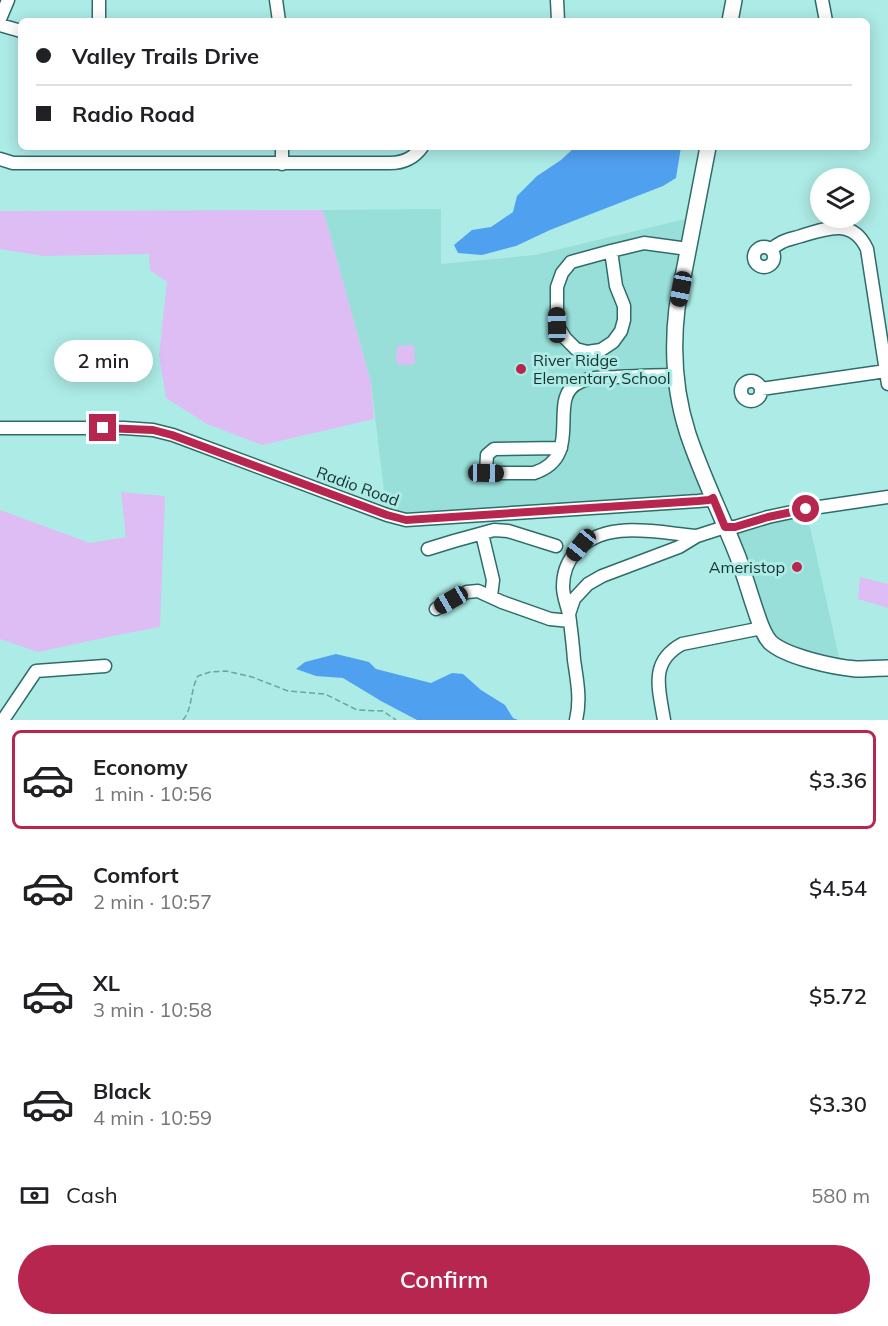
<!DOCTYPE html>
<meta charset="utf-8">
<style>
:root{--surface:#fff;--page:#f6f6f6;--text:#202124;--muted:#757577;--line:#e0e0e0;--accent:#b7264e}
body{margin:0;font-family:Mulish,sans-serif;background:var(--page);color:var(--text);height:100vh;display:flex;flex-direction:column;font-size:22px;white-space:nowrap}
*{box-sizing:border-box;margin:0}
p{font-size:20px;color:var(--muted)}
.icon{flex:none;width:33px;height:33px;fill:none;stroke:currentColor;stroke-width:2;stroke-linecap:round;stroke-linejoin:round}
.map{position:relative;height:720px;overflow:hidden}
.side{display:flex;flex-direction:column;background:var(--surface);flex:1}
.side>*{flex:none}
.banner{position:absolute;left:18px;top:18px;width:852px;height:132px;border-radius:9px;box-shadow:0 3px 15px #0003;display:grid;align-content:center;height:132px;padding:0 18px;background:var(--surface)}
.buttons{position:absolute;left:810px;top:168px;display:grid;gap:12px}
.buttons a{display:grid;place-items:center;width:60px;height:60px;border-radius:50%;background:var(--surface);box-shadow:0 3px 15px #0003;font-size:30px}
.end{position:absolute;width:27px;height:27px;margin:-14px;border:8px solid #b7264e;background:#fff;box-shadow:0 0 0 3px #fff}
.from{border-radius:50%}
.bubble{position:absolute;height:42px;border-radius:21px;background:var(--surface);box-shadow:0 3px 15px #0003;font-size:20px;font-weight:600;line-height:42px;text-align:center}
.car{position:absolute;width:18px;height:36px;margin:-18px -9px;border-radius:8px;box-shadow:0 0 4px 2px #0007;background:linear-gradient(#222 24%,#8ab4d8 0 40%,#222 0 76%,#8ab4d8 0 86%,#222 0)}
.banner b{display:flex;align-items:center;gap:21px;height:57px;font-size:22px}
.banner b+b{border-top:2px solid var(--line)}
.banner i{width:15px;height:15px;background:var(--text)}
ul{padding:10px 0 0;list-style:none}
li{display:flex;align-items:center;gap:18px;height:99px;margin:0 12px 9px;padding:0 6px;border:3px solid transparent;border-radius:9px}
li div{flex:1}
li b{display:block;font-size:22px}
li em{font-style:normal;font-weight:600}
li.on{border-color:var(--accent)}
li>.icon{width:54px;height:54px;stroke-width:1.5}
.pay{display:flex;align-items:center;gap:15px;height:66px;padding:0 18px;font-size:22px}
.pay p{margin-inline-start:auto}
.action{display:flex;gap:12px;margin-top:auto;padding:12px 18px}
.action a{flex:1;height:69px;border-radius:36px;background:var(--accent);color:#fff;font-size:24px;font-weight:600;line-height:69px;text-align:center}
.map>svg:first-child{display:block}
</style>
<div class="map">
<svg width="888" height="720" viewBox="0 0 888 720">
<rect width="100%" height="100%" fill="#adebe6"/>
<!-- built -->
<path fill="#98dfda" d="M441,209V264L535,255L694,217L675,363L713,498L387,515L371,383L323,210Z
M806,509L839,657L837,666L777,647L738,557L735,527Z"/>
<!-- green -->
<path fill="#debdf5" d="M323,210L371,383L374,419L262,445L207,424L166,398L159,355L167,282L150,270L149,254L43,256L0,249V211Z
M414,345L415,364L398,365L396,360L397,346Z
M121,492L165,496L160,627L117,635L38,652L0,639V510L90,543L126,537Z
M860,577L888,584V608L858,599Z"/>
<!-- water -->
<path fill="#50a0f0" d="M575,147H681L676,178L663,186L550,230L516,246L482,255L458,253L454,245L472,230L491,227L513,212L517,196L537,176L561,160Z
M336,654L369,662L376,669L431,683L452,673L463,674L481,690L505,705L513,718L518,720H417L381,701L343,678L316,676L296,669L305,662Z"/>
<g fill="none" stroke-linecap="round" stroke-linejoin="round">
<defs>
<path id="minor" d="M99,0V21
M276,0L279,21
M557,0L558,21
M822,0L826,21
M0,19L8,0
M0,25L21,31
M282,147V164
M0,159L13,163H390C403,163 414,158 422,147
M754 257a10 10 0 1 1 20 0a10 10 0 1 1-20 0Z
M771,250C781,240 789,240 801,236C827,228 853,218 867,249L888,384
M611,251L616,286L624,306V320L621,331L613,342L601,350L587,352L576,349L565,338L557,325V287L562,273L571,262L611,251L644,243L688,249
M741 391a10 10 0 1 1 20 0a10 10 0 1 1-20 0Z
M761,389L886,371
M0,428H124L153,430L173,435L387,515L406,520L698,501L709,500L713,498
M561,448L494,449L487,455L486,473H534C587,456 544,397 580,382C591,377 604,377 616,377C636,376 656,375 676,375
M482,534L493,580L491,596
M428,549L454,541L494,530L508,531L556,546
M436,609L467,592L478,591L502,602L550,619L570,621
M569,614L574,599L588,584L602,576L679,547L697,536L725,527H735L768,517L806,509L888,497
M3,720L36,671L105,666
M576,720C581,700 577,680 574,660C573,645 571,629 569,614C567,605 563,596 563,587C563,575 567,562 575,553C603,518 658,533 697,536
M664,720C659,689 649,662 682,644L762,628"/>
<path id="major" d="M730,21L734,0
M708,147L677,308C672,350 675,394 688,434C702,476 722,516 738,557C744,574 749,591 755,609C759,620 762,633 770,642C786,657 834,667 856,669C867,669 877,668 888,668"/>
</defs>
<!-- minor casing -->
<use href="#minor" stroke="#2f6c69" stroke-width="15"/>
<!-- major casing -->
<use href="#major" stroke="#2f6c69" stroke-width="18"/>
<!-- path -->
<path stroke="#72a29f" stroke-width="1.5" stroke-dasharray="6 3" stroke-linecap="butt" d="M183,720C193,708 190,690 198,676L210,672L226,671L252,677L288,691L325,694L357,710L383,711L396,720"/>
<!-- minor -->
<use href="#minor" stroke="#fff" stroke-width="12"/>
<!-- major -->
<use href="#major" stroke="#fff" stroke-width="15"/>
</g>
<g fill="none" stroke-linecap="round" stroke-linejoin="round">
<!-- route -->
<path stroke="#b7264e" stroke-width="8" d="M103,428L153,430L172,435L387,515L406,520L698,501L709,500L713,498L725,527H735L768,517L806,509"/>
</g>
<!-- markers -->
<g fill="#b7264e" stroke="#adebe6" stroke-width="2">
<circle cx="521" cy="369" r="6"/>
<circle cx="797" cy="567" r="6"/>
</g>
<g text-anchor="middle" stroke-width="6" stroke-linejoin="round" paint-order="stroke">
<!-- poi labels -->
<g font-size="16" fill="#16302e" stroke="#adebe6" text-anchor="start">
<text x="533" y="366">River Ridge<tspan x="533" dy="18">Elementary School</tspan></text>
<text x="785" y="573" text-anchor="end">Ameristop</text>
</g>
<!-- street labels -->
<g font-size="16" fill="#16302e" stroke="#adebe6">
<text transform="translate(358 486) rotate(20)" y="6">Radio Road</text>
</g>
</g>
</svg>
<div class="buttons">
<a><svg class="icon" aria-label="layers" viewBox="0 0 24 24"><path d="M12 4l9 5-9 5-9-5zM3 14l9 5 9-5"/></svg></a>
</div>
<i class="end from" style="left:806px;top:509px"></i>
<i class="end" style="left:103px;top:428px"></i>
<div class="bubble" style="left:54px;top:340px;width:99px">2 min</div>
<i class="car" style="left:681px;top:289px;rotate:191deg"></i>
<i class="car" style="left:557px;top:325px;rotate:359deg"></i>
<i class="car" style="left:486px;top:473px;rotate:91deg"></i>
<i class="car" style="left:581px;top:545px;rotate:219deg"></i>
<i class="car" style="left:451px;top:600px;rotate:240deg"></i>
<div class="banner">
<b><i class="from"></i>Valley Trails Drive</b>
<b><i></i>Radio Road</b>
</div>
</div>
<section class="side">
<ul>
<li class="on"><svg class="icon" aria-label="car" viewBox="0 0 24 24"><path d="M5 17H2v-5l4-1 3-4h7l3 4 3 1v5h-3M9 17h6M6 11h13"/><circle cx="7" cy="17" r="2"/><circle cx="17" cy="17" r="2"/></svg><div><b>Economy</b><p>1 min · 10:56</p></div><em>$3.36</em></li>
<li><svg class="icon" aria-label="car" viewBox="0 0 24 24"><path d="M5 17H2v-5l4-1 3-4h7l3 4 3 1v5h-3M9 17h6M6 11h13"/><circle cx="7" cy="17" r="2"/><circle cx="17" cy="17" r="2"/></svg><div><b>Comfort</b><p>2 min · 10:57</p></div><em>$4.54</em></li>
<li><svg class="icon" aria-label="car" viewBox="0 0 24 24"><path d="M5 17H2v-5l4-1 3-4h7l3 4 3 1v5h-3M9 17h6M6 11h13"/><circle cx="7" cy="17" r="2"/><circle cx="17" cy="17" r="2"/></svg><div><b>XL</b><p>3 min · 10:58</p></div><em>$5.72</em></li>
<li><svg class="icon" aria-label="car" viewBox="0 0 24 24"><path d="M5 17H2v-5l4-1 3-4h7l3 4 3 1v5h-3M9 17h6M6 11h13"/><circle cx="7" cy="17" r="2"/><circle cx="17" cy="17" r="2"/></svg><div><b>Black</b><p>4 min · 10:59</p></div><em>$3.30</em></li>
</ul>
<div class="pay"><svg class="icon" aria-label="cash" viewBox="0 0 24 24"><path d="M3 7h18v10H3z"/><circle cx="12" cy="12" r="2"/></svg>Cash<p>580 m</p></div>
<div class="action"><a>Confirm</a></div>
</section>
